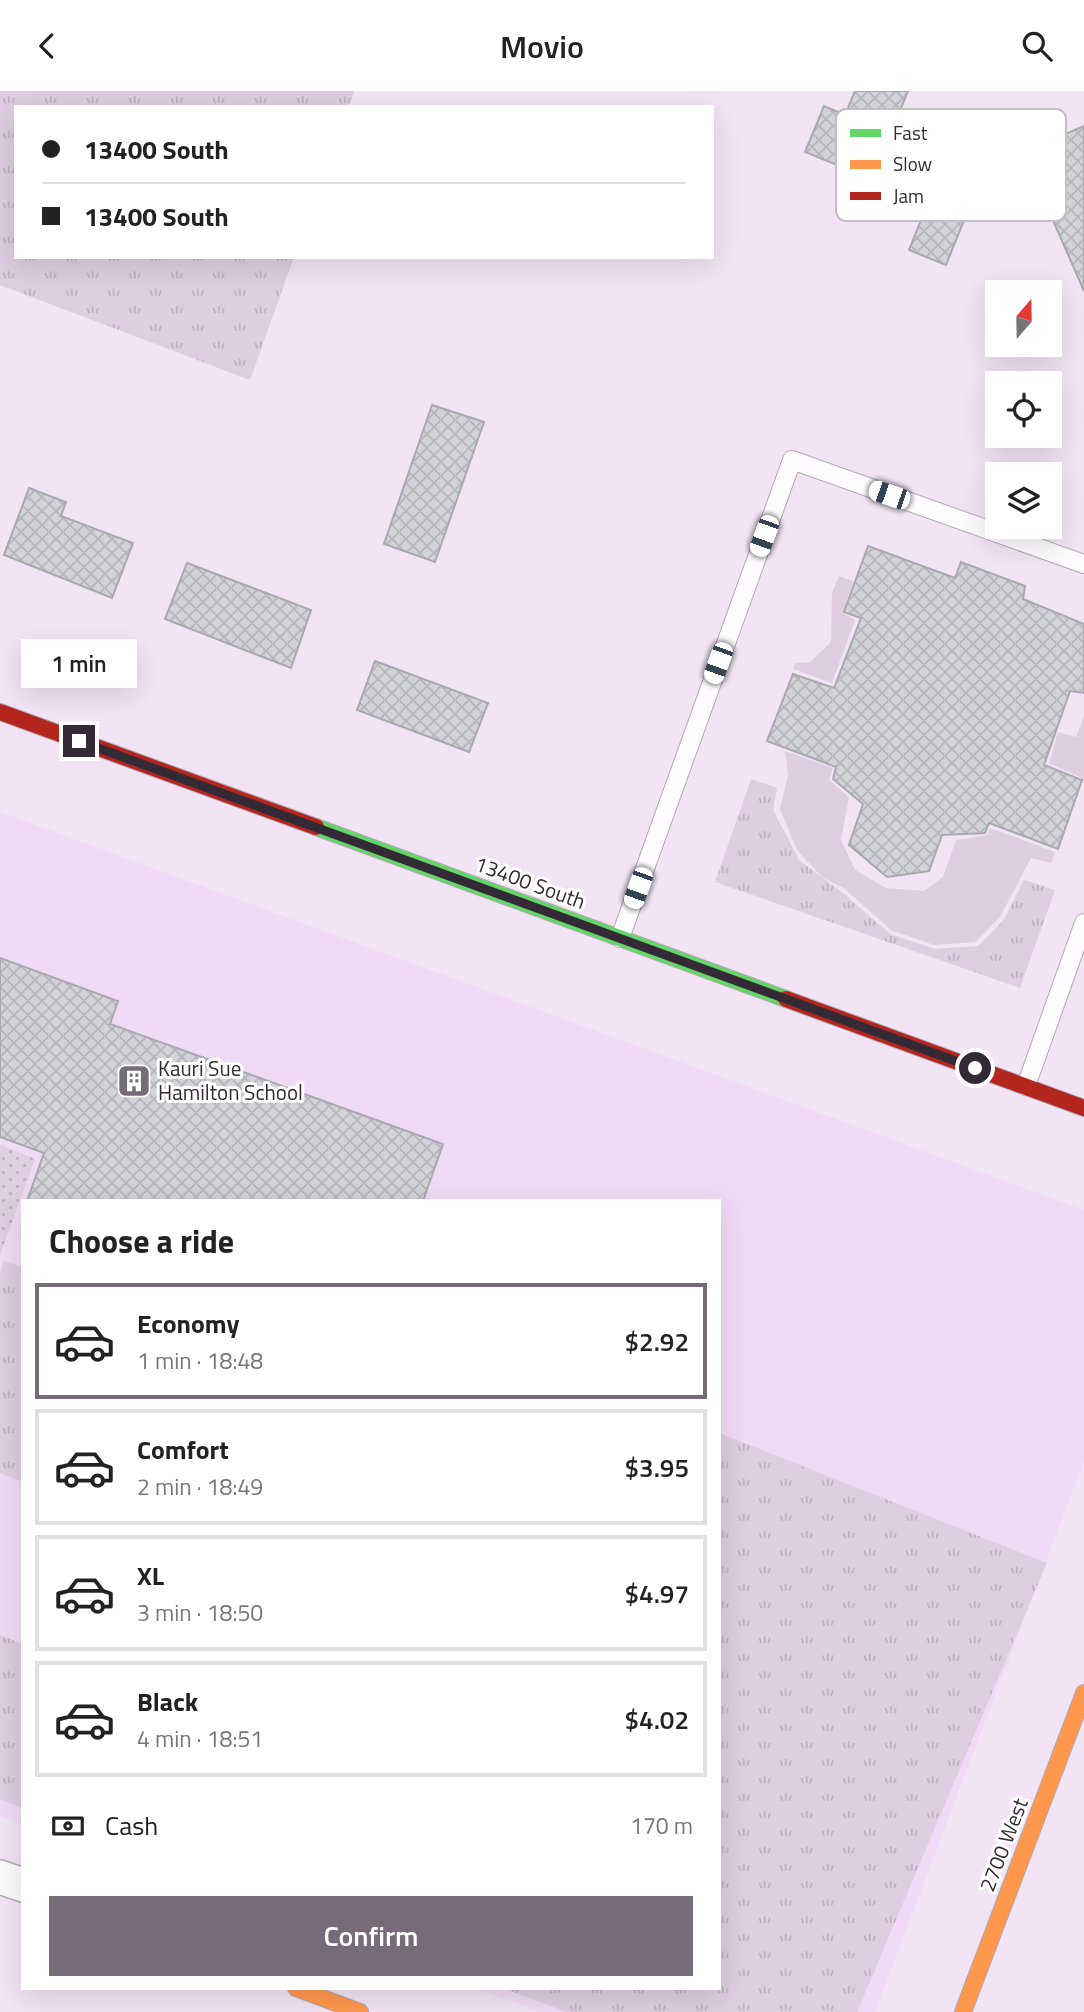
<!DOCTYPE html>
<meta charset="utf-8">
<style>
:root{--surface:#fff;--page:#f6f6f6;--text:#222;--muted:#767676;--line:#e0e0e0;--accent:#766b78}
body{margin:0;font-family:"Titillium Web",sans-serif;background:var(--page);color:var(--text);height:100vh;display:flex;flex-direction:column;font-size:26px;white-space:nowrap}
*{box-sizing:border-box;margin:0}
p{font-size:23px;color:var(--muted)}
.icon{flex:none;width:38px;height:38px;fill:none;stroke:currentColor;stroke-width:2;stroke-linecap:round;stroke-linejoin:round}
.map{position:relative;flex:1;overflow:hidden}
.drawer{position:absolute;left:21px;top:1108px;width:700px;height:791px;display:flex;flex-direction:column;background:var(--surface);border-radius:0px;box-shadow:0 7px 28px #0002}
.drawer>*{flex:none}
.hud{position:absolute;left:14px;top:14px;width:700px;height:154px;border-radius:0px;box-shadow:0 7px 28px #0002;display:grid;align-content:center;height:154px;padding:0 28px;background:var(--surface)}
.needle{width:46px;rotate:20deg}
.tools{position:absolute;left:985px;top:189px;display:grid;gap:14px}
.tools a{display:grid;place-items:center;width:77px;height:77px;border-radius:0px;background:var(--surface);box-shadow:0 7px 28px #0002;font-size:35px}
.end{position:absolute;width:32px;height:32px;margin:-16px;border:9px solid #342a35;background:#fff;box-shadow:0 0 0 4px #fff}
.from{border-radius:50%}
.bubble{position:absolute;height:49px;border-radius:0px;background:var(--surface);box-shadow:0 7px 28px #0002;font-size:23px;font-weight:600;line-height:49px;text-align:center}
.car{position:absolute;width:21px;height:42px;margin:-21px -10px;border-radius:9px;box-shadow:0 0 5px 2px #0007;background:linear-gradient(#fff 24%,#345 0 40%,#fff 0 76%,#345 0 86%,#fff 0)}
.hud b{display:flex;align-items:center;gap:24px;height:66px;font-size:26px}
.hud b+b{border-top:2px solid var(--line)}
.hud i{width:18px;height:18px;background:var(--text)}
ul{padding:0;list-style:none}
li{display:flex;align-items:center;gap:21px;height:116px;margin:0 14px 10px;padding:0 14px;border:4px solid var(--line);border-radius:0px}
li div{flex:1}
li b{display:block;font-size:26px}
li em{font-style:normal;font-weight:600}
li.on{border-color:var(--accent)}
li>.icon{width:63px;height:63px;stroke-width:1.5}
h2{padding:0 28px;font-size:32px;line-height:84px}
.pay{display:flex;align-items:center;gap:18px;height:77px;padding:0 28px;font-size:26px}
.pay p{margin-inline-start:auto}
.button{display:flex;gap:14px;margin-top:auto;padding:14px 28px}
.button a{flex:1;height:80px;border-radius:0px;background:var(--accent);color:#fff;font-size:28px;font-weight:600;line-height:80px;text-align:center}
header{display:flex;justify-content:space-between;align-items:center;height:91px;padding:0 28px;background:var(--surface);font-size:32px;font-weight:600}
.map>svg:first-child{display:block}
</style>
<header><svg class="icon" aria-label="back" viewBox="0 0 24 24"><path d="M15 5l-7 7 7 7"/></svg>Movio<svg class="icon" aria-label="search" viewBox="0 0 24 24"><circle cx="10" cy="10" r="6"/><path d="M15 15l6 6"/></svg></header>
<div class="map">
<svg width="1084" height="1921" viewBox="0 0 1084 1921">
<defs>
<pattern id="grass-tufts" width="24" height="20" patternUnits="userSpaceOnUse" patternTransform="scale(1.75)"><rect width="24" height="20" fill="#dfcde2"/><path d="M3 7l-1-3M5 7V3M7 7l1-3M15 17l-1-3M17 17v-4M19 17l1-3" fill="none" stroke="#c0b0c2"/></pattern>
<pattern id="park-dots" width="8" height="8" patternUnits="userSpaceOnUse" patternTransform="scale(1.75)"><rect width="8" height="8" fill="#dfcde2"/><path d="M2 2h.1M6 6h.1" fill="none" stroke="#c0b0c2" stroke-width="1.8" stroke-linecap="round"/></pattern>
<pattern id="building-cross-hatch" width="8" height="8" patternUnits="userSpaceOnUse" patternTransform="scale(1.75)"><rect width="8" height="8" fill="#d2d3d8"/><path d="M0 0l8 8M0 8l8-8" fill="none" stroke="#b5b5ba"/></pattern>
</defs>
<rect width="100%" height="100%" fill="#f2e4f4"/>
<!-- built -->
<path fill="#f1daf5" d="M0,721L1084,1119V1370L875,1921H541L475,1897H719V1110H23V1734L0,1725Z"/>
<!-- grass -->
<path fill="url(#grass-tufts)" d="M0,0H354L349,16H16V166H294L250,289L0,194Z
M751,688L777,697L773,719L799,769L843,802L890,843L935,858L978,855L1004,829L1024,789L1055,799L1020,897L715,791Z
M4,1170L23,1176V1391L0,1382V1183Z
M719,1342L1047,1472L857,1921H567L503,1897H719Z
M0,1544L23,1553V1717L0,1708Z"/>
<!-- park -->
<path fill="url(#park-dots)" d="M1,1054L35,1068L0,1164V1057Z"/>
<!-- garden -->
<path fill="#dfcde2" d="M839,485L853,490L843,522L855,529L832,592L793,578L795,572L810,571L831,551L832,502Z
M1084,625V688L1049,672L1058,641L1076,646Z
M785,660L833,677L829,689L849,706L841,749L855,779L886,797L924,800L943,786L956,749L988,744L990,737L1055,761L1051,772L1031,767L1000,826L975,851L934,854L891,839L845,798L822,786L797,759L780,718L788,684Z"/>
<!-- building -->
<path fill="url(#building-cross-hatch)" stroke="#a8a9ae" stroke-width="2" d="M855,0H908L898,25L932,38L906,102L805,61L824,15L845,24Z
M1084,35V200L1027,70L1039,65L1035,56Z
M930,107L967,122L946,174L909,159Z
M432,314L484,331L435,471L384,453Z
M29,397L66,411L61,425L133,452L112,507L4,464Z
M868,455L955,487L961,471L1025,495L1023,508L1084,533V602L1070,600L1044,674L1082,689L1058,758L989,732L985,742L942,744L929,780L887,786L849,754L863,713L833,688L836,676L767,650L793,583L834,597L861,527L844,521Z
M187,472L311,519L291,577L165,528Z
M375,570L488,612L469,661L357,619Z
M0,867L118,910L110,933L443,1053L423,1110H27L44,1062L0,1046Z"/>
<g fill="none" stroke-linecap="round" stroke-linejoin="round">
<defs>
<path id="lane" d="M620,847L792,369L1084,473
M1026,995L1084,832"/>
<path id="street" d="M0,1786L23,1794"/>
<path id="fast" d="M316,736L786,908"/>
<path id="slow" d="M296,1897L360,1921
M963,1921L1084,1602"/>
<path id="jam" d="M0,621L316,736
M786,908L1084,1017"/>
</defs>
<!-- lane casing -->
<use href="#lane" stroke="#b2a8b4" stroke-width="20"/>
<!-- street casing -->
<use href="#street" stroke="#b2a8b4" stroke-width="36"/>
<!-- fast casing -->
<use href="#fast" stroke="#b2a8b4" stroke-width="18"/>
<!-- slow casing -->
<use href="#slow" stroke="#b2a8b4" stroke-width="18"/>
<!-- jam casing -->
<use href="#jam" stroke="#b2a8b4" stroke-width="18"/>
<!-- lane -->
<use href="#lane" stroke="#fdfbfd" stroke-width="18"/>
<!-- street -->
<use href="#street" stroke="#fdfbfd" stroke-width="33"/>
<!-- fast -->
<use href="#fast" stroke="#63d668" stroke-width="16"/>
<!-- slow -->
<use href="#slow" stroke="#ff974d" stroke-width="16"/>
<!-- jam -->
<use href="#jam" stroke="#b3261e" stroke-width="16"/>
</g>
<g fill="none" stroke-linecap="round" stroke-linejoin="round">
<!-- route -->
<path stroke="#342a35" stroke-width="9" d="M79,650L975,977"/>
</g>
<!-- icons -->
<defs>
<symbol id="building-square" viewBox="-11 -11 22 22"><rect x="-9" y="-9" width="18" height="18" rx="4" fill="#766b78" stroke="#fff"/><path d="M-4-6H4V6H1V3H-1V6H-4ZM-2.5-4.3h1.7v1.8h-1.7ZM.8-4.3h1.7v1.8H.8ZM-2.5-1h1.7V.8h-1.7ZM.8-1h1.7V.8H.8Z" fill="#fff"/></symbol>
</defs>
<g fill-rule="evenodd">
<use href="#building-square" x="115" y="971" width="38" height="38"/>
</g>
<g text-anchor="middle" stroke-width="6" stroke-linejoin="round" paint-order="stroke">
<!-- street labels -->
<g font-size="21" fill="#342a35" stroke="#fff">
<text transform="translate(530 792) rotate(20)" y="7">13400 South</text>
<text transform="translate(1004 1754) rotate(-69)" y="7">2700 West</text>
</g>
<!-- poi labels -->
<g font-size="21" fill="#342a35" stroke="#fff" text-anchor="start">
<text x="158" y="985">Kauri Sue<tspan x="158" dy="24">Hamilton School</tspan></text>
</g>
</g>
<!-- legend -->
<rect x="836" y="18" width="230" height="112" rx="10" fill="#fff" stroke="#c2bfc2" stroke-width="2"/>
<rect x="850" y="38" width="31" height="8" fill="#63d668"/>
<rect x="850" y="69" width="31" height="9" fill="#ff974d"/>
<rect x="850" y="101" width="31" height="8" fill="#b3261e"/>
<g font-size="19" fill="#342a35">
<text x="893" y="49">Fast</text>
<text x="893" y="80">Slow</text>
<text x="893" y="112">Jam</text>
</g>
</svg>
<div class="tools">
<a><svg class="needle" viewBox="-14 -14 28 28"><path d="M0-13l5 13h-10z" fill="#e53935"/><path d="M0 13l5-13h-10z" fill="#767676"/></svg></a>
<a><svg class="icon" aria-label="locate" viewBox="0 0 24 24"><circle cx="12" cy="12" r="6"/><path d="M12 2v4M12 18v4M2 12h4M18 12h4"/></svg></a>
<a><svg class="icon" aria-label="layers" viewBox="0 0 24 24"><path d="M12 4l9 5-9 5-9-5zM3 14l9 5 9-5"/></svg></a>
</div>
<i class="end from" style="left:975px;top:977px"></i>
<i class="end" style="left:79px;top:650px"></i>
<div class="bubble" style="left:21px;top:548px;width:116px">1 min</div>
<i class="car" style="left:889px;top:404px;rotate:289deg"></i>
<i class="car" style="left:764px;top:445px;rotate:200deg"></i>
<i class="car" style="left:718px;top:572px;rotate:200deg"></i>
<i class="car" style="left:638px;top:797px;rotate:200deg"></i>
<div class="hud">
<b><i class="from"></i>13400 South</b>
<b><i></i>13400 South</b>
</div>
<section class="drawer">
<h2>Choose a ride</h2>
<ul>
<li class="on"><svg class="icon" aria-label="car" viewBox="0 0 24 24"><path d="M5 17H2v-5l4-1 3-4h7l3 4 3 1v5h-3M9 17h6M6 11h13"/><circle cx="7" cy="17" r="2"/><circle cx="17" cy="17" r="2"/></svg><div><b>Economy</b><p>1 min · 18:48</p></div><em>$2.92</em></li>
<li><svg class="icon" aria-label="car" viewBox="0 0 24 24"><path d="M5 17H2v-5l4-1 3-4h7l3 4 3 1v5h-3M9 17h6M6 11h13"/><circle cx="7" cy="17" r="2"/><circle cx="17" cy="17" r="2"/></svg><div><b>Comfort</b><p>2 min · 18:49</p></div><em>$3.95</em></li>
<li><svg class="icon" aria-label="car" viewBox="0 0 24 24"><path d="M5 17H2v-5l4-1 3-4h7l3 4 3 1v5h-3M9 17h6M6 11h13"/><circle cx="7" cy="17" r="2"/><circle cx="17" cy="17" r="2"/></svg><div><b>XL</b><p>3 min · 18:50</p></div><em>$4.97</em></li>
<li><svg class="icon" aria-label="car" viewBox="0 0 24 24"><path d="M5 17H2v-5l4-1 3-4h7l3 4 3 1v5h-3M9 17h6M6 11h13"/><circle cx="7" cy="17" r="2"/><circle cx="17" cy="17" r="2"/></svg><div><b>Black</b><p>4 min · 18:51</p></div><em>$4.02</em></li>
</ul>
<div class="pay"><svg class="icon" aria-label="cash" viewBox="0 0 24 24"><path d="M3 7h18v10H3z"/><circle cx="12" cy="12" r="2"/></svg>Cash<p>170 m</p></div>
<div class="button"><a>Confirm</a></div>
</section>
</div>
